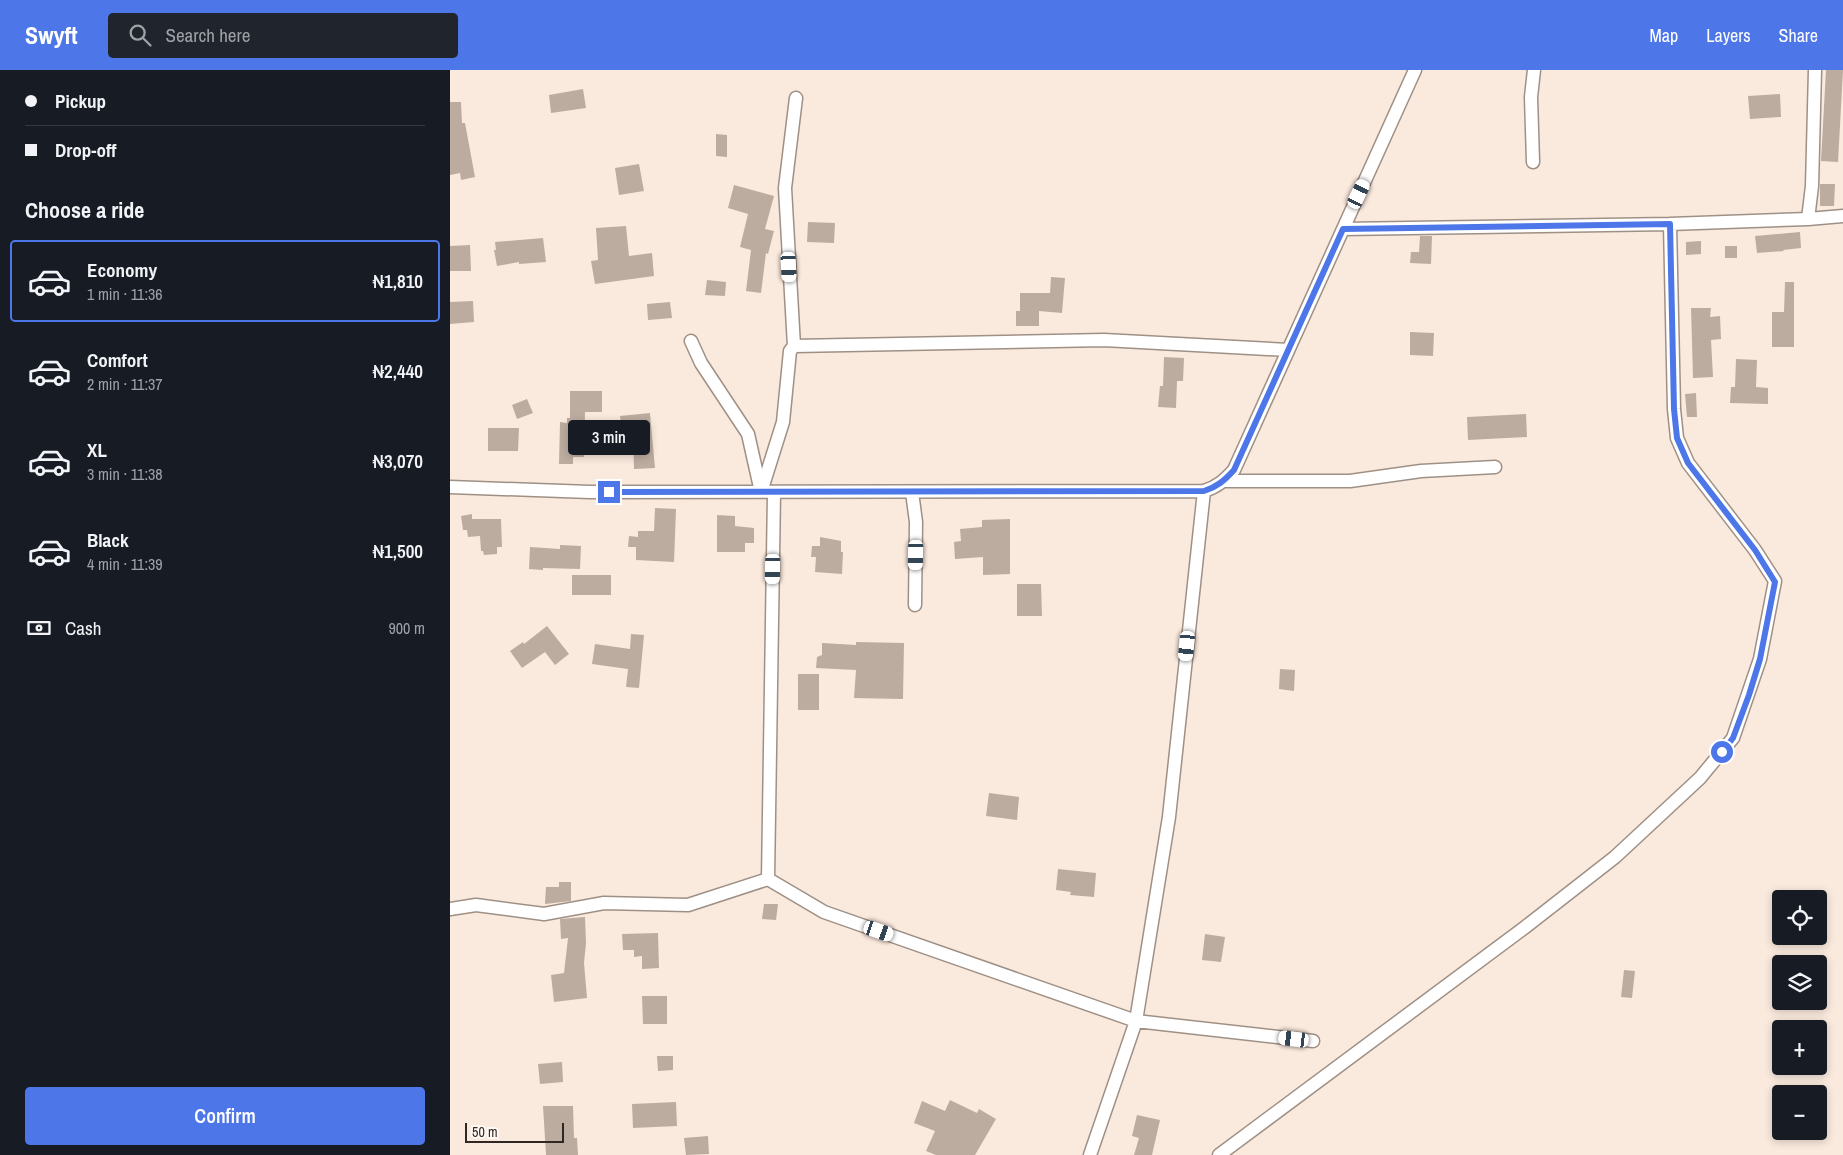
<!DOCTYPE html>
<meta charset="utf-8">
<style>
:root{--surface:#171b24;--page:#20242c;--text:#f1f3f6;--muted:#9ea1a6;--line:#363941;--accent:#4d76e9}
body{margin:0;font-family:"Archivo Narrow",sans-serif;background:var(--page);color:var(--text);height:100vh;display:flex;flex-direction:column;font-size:19px;white-space:nowrap}
*{box-sizing:border-box;margin:0}
p{font-size:16px;color:var(--muted)}
.icon{flex:none;width:28px;height:28px;fill:none;stroke:currentColor;stroke-width:2;stroke-linecap:round;stroke-linejoin:round}
.map{position:relative;flex:1;overflow:hidden}
.side{display:flex;flex-direction:column;background:var(--surface);width:450px}
.side>*{flex:none}
.top-card{display:grid;align-content:center;height:110px;padding:0 25px;background:var(--surface)}
.fabs{position:absolute;left:1322px;top:820px;display:grid;gap:10px}
.fabs a{display:grid;place-items:center;width:55px;height:55px;border-radius:5px;background:var(--surface);box-shadow:0 2px 8px #0003;font-size:25px}
.scale{position:absolute;left:15px;bottom:12px;width:99px;box-sizing:border-box;padding-left:5px;border:2px solid #2e2723;border-top:0;font-size:14px;line-height:18px;white-space:nowrap;color:#2e2723;-webkit-text-stroke:4px #fff8f3;paint-order:stroke}
.end{position:absolute;width:22px;height:22px;margin:-11px;border:6px solid #4d76e9;background:#fff;box-shadow:0 0 0 2px #fff}
.from{border-radius:50%}
.bubble{position:absolute;height:35px;border-radius:5px;background:var(--surface);box-shadow:0 2px 8px #0003;font-size:16px;font-weight:600;line-height:35px;text-align:center}
.car{position:absolute;width:15px;height:30px;margin:-15px -8px;border-radius:6px;box-shadow:0 0 4px 1px #0007;background:linear-gradient(#fff 24%,#345 0 40%,#fff 0 76%,#345 0 86%,#fff 0)}
.top-card b{display:flex;align-items:center;gap:18px;height:48px;font-size:19px}
.top-card b+b{border-top:1px solid var(--line)}
.top-card i{width:12px;height:12px;background:var(--text)}
ul{padding:0;list-style:none}
li{display:flex;align-items:center;gap:15px;height:82px;margin:0 10px 8px;padding:0 15px;border:2px solid transparent;border-radius:5px}
li div{flex:1}
li b{display:block;font-size:19px}
li em{font-style:normal;font-weight:600}
li.active{border-color:var(--accent)}
li>.icon{width:45px;height:45px;stroke-width:1.5}
h2{padding:0 25px;font-size:22px;line-height:60px}
.pay{display:flex;align-items:center;gap:12px;height:55px;padding:0 25px;font-size:19px}
.pay p{margin-inline-start:auto}
.action{display:flex;gap:10px;margin-top:auto;padding:10px 25px}
.action a{flex:1;height:58px;border-radius:5px;background:var(--accent);color:#fff;font-size:20px;font-weight:600;line-height:58px;text-align:center}
header{display:flex;align-items:center;gap:30px;box-sizing:border-box;height:70px;padding:0 25px;background:var(--accent);color:#fff}
header strong{font-size:24px}
nav{display:flex;gap:28px;margin-inline-start:auto;font-size:18px}
.search{width:350px;height:45px;background:var(--page);display:flex;align-items:center;gap:12px;box-sizing:border-box;padding:0 18px;border-radius:5px;color:var(--muted);font-size:19px}
main{display:flex;flex:1;min-height:0}
.map>svg:first-child{display:block}
</style>
<header>
<strong>Swyft</strong>
<div class="search"><svg class="icon" aria-label="search" viewBox="0 0 24 24"><circle cx="10" cy="10" r="6"/><path d="M15 15l6 6"/></svg>Search here</div>
<nav><a>Map</a><a>Layers</a><a>Share</a></nav>
</header>
<main>
<section class="side">
<div class="top-card">
<b><i class="from"></i>Pickup</b>
<b><i></i>Drop-off</b>
</div>
<h2>Choose a ride</h2>
<ul>
<li class="active"><svg class="icon" aria-label="car" viewBox="0 0 24 24"><path d="M5 17H2v-5l4-1 3-4h7l3 4 3 1v5h-3M9 17h6M6 11h13"/><circle cx="7" cy="17" r="2"/><circle cx="17" cy="17" r="2"/></svg><div><b>Economy</b><p>1 min · 11:36</p></div><em>₦1,810</em></li>
<li><svg class="icon" aria-label="car" viewBox="0 0 24 24"><path d="M5 17H2v-5l4-1 3-4h7l3 4 3 1v5h-3M9 17h6M6 11h13"/><circle cx="7" cy="17" r="2"/><circle cx="17" cy="17" r="2"/></svg><div><b>Comfort</b><p>2 min · 11:37</p></div><em>₦2,440</em></li>
<li><svg class="icon" aria-label="car" viewBox="0 0 24 24"><path d="M5 17H2v-5l4-1 3-4h7l3 4 3 1v5h-3M9 17h6M6 11h13"/><circle cx="7" cy="17" r="2"/><circle cx="17" cy="17" r="2"/></svg><div><b>XL</b><p>3 min · 11:38</p></div><em>₦3,070</em></li>
<li><svg class="icon" aria-label="car" viewBox="0 0 24 24"><path d="M5 17H2v-5l4-1 3-4h7l3 4 3 1v5h-3M9 17h6M6 11h13"/><circle cx="7" cy="17" r="2"/><circle cx="17" cy="17" r="2"/></svg><div><b>Black</b><p>4 min · 11:39</p></div><em>₦1,500</em></li>
</ul>
<div class="pay"><svg class="icon" aria-label="cash" viewBox="0 0 24 24"><path d="M3 7h18v10H3z"/><circle cx="12" cy="12" r="2"/></svg>Cash<p>900 m</p></div>
<div class="action"><a>Confirm</a></div>
</section>
<div class="map">
<svg width="1393" height="1085" viewBox="0 0 1393 1085">
<rect width="100%" height="100%" fill="#fae9dd"/>
<!-- building -->
<path fill="#bcaca0" d="M1376,0H1393L1388,92L1371,91Z
M133,19L136,38L101,43L99,25Z
M1330,24L1331,47L1300,49L1298,26Z
M0,32H11L12,53H15L25,107L11,110L10,103L0,105Z
M266,64L277,65V87L266,86Z
M189,94L194,121L169,125L165,98Z
M1370,114H1385L1384,136H1370Z
M284,115L324,126L315,159L324,161L318,184L316,183L311,223L296,221L301,180L290,177L298,144L278,138Z
M358,152L385,153L384,173L357,172Z
M176,156L179,186L202,183L204,206L145,214L141,191L148,190L146,158Z
M1350,162L1351,178L1333,180L1334,181L1307,183L1305,166Z
M970,166H982L981,194L960,193L961,182H969Z
M93,168L96,192L69,194V192L47,196L44,180H46L45,172Z
M1251,171V184L1236,185V172Z
M20,175L21,201H0V176Z
M1275,176H1287V188H1275Z
M601,207L615,208L612,243L589,241V256H566V241H570V223H600Z
M257,210L276,212L275,226L255,225Z
M1335,212H1344V277H1322V242H1334Z
M23,231L24,252L0,254V232Z
M220,232L222,248L198,250L197,234Z
M1241,238H1261L1260,247L1270,246L1271,269L1261,270L1263,307L1243,308Z
M960,262L984,263L983,286L960,285Z
M714,287L734,288L733,311H727L726,338L708,337L710,316H713Z
M1286,289L1307,290L1306,317L1318,318V334L1280,333L1281,317H1285Z
M120,321H152V342H135L134,387H123V394H109L110,352L117,353V348H120Z
M1246,323L1247,347H1237L1235,324Z
M77,329L83,343L67,349L62,335Z
M200,343L205,398L184,399L183,363L172,364L170,346Z
M1076,344L1077,367L1018,370L1017,347Z
M38,358H69L68,381H38Z
M205,438L226,439L224,492L186,490V477H178L179,466L188,467V461H204Z
M22,444V449H51L52,477H47V484L34,485L33,481H31L30,466L18,467L17,460H13L11,446Z
M267,445L285,446V456L304,458V473H295V482H267Z
M560,449V504L533,505V487L505,489L504,472L511,471L510,459L532,457V450Z
M370,467L391,471V482H393L392,504L365,502L366,487H361L362,476H370Z
M110,475L131,476L130,499L93,498V500L79,499L80,477L110,479Z
M122,505H161V525H122Z
M567,514H591L592,546H567Z
M97,556L119,584L105,595L95,582L72,598L60,581L73,572L74,574Z
M181,564L194,565L189,618L176,617L178,599L142,594L145,574L180,579Z
M406,572L454,573L453,629L404,628L406,600L366,598L367,587L372,585V573L406,575Z
M830,599L845,600L844,621L829,619Z
M348,604H369V640H348Z
M539,723L569,727L567,750L536,746Z
M608,799L646,803L644,827L620,825L621,822L606,820Z
M109,812H121V831L95,834L96,817H109Z
M314,834H328L326,850L312,849Z
M135,847L136,873L134,893L137,928L104,932L101,905L114,903L118,868L111,869L110,849Z
M208,863L209,898L192,899V886L184,887V880H173L172,864Z
M755,864L775,867L771,892L752,890Z
M1174,900L1185,901L1182,928L1171,927Z
M192,926H217V954H193Z
M207,986H223V1000L208,1001Z
M112,992L113,1012L90,1014L88,994Z
M500,1030L527,1043L529,1039L546,1049L525,1085H486L476,1081L485,1061L464,1053L472,1031L495,1041Z
M226,1032L227,1056L183,1058L182,1034Z
M93,1036H123L124,1068H127L128,1085H96Z
M687,1045L710,1050L702,1085H684L689,1068L682,1066Z
M258,1066L259,1084L236,1085L234,1068Z"/>
<g fill="none" stroke-linecap="round" stroke-linejoin="round">
<defs>
<path id="minor" d="M1083,92L1081,27L1084,0
M1358,149L1362,116L1365,0
M893,159L1220,154L1358,149L1393,146
M241,271L251,293L298,364L311,422L333,352L340,281L344,276L335,118L346,28
M344,276L654,270L838,280
M774,411H900L971,401L1045,397
M0,417L140,422L754,421C767,417 775,410 784,400L965,0
M324,422L318,809L374,842L686,951L863,971
M462,422L466,452L465,535
M0,839L26,835L94,844L154,833L238,835L318,809
M640,1085L686,951L719,747L754,421
M769,1085L1074,858L1165,787L1250,708L1283,668L1310,589L1325,511L1305,480L1238,393L1227,368L1224,339L1220,154"/>
</defs>
<!-- minor casing -->
<use href="#minor" stroke="#9f9085" stroke-width="15"/>
<!-- minor -->
<use href="#minor" stroke="#fff" stroke-width="12"/>
</g>
<g fill="none" stroke-linecap="round" stroke-linejoin="round">
<!-- route -->
<path stroke="#4d76e9" stroke-width="6" d="M159,422L754,421C767,417 775,410 784,400L893,159L1220,154L1224,339L1227,368L1238,393L1305,480L1325,512L1310,589L1299,625L1283,668L1272,682"/>
</g>
</svg>
<div class="fabs">
<a><svg class="icon" aria-label="locate" viewBox="0 0 24 24"><circle cx="12" cy="12" r="6"/><path d="M12 2v4M12 18v4M2 12h4M18 12h4"/></svg></a>
<a><svg class="icon" aria-label="layers" viewBox="0 0 24 24"><path d="M12 4l9 5-9 5-9-5zM3 14l9 5 9-5"/></svg></a>
<a>+</a>
<a>−</a>
</div>
<div class="scale">50 m</div>
<i class="end from" style="left:1272px;top:682px"></i>
<i class="end" style="left:159px;top:422px"></i>
<div class="bubble" style="left:118px;top:350px;width:82px">3 min</div>
<i class="car" style="left:909px;top:124px;rotate:25deg"></i>
<i class="car" style="left:339px;top:197px;rotate:177deg"></i>
<i class="car" style="left:466px;top:485px;rotate:181deg"></i>
<i class="car" style="left:323px;top:499px;rotate:181deg"></i>
<i class="car" style="left:737px;top:576px;rotate:186deg"></i>
<i class="car" style="left:429px;top:861px;rotate:109deg"></i>
<i class="car" style="left:844px;top:969px;rotate:277deg"></i>
</div>
</main>
